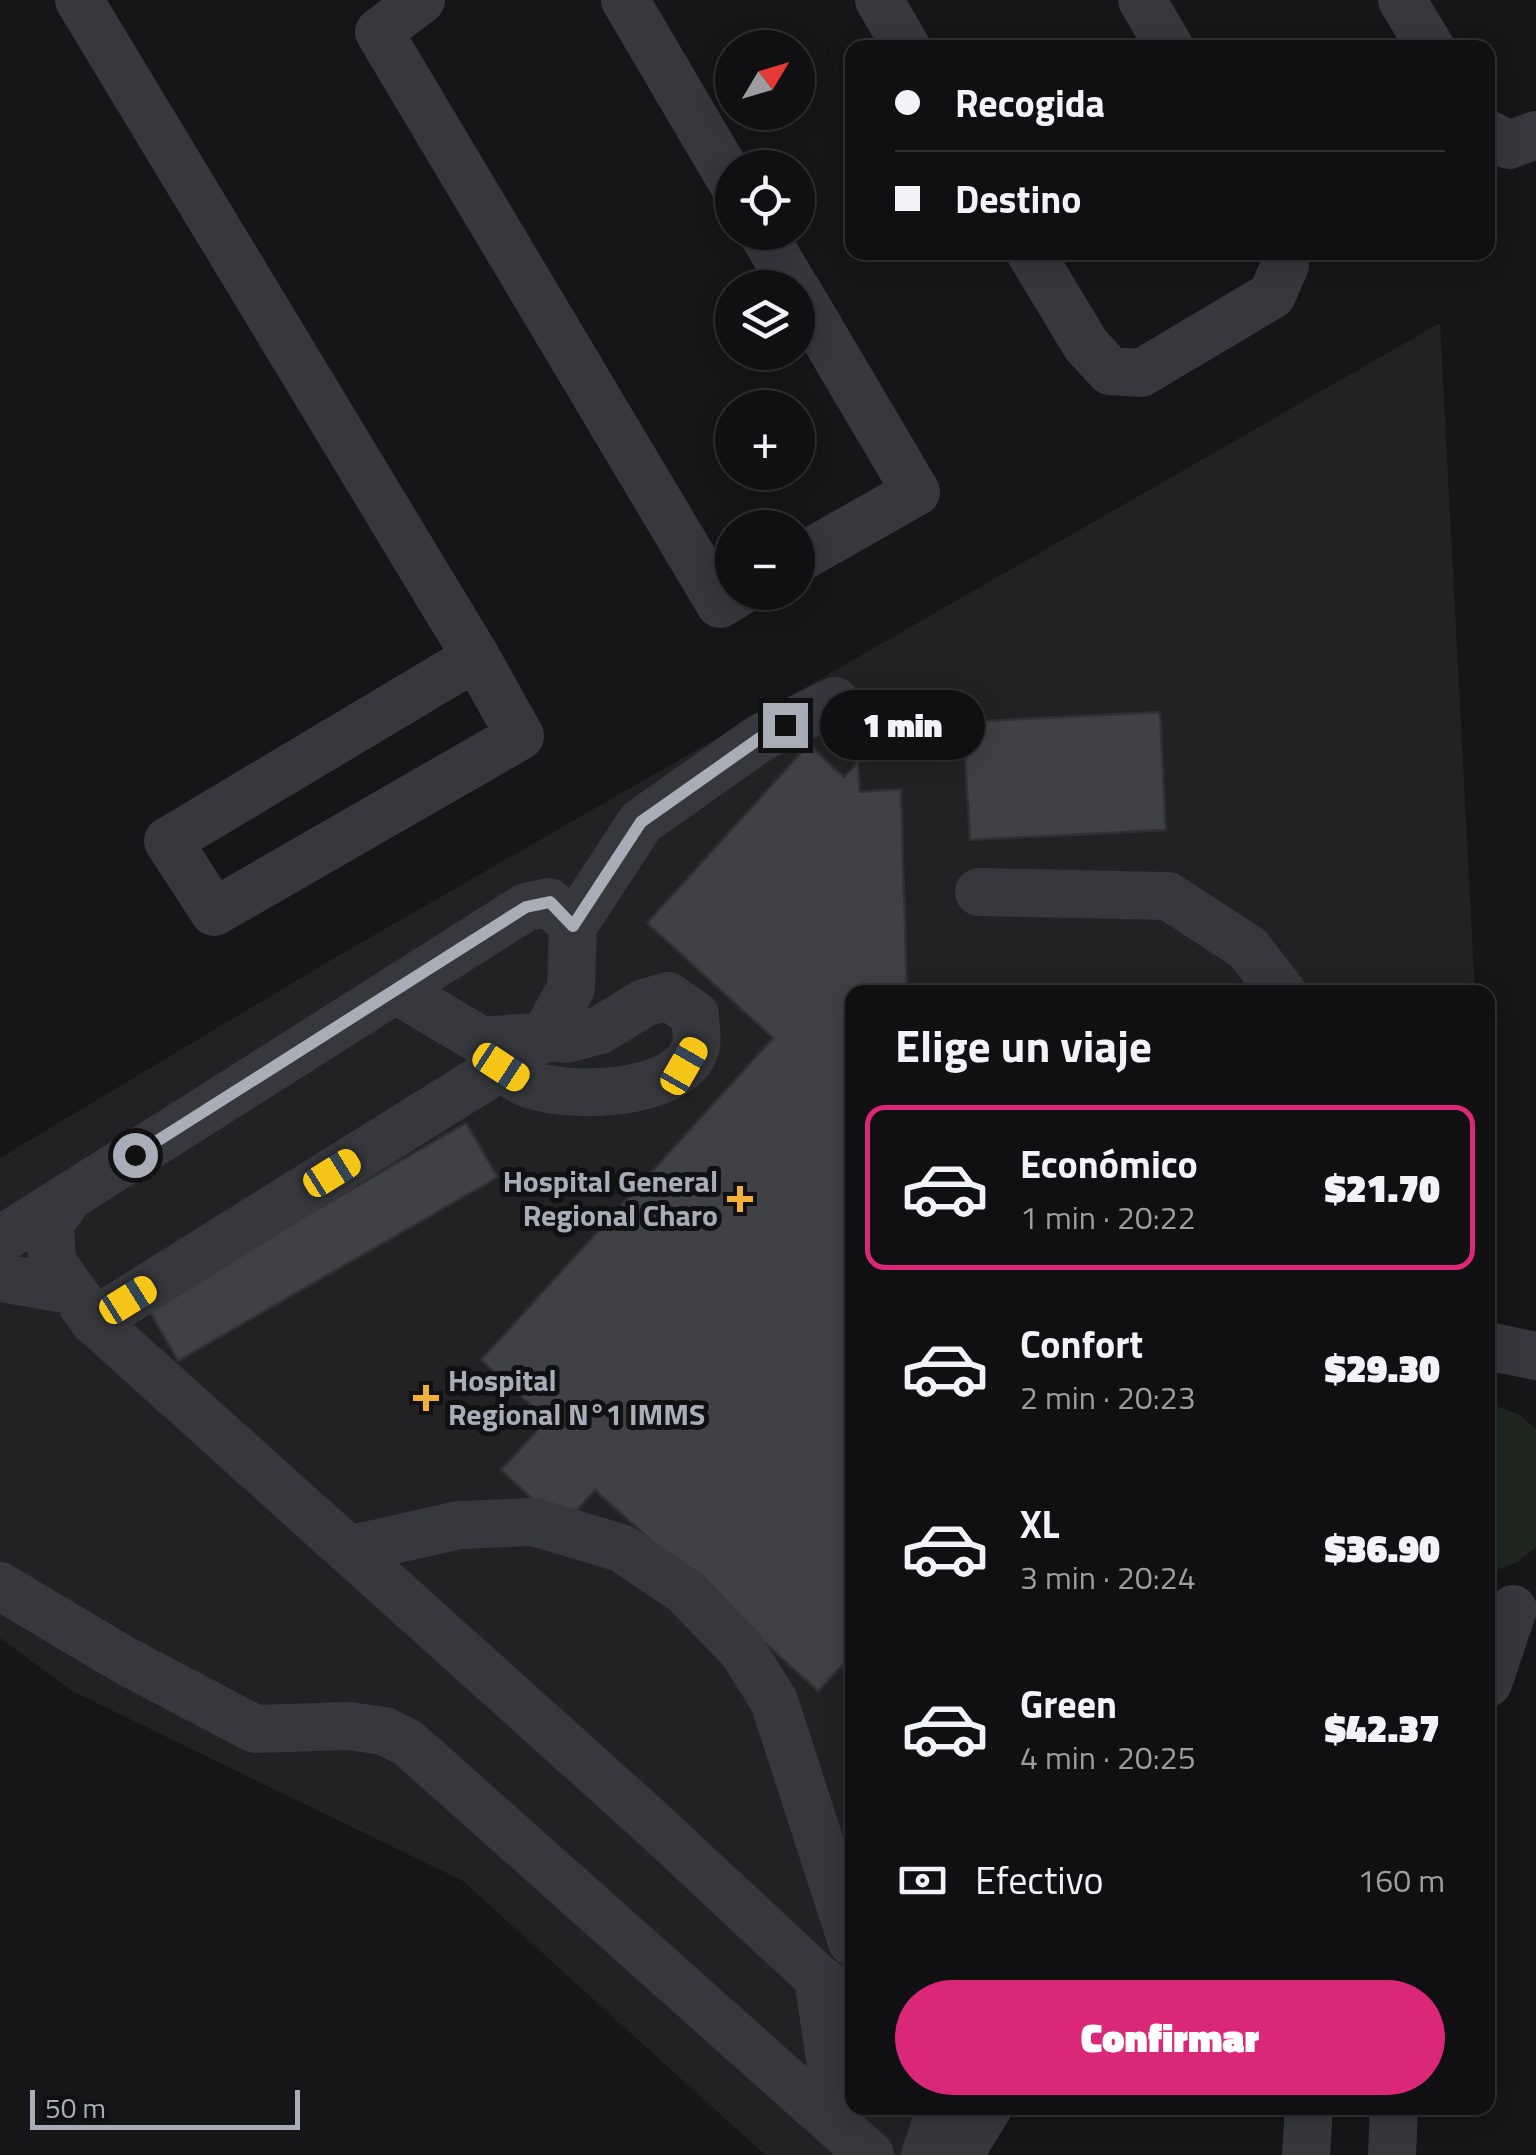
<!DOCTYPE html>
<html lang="es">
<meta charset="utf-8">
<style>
:root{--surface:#101012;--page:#1e1e20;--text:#f1f3f6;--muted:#9c9d9f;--line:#303032;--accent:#db2777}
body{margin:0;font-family:"Titillium Web",sans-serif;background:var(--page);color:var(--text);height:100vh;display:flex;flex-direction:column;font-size:38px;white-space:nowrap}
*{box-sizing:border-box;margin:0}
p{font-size:32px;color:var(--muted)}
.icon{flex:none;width:55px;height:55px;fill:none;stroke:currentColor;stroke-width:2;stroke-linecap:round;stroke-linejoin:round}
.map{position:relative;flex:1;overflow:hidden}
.drawer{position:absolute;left:845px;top:985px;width:650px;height:1130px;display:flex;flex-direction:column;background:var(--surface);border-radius:20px;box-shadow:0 5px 25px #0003,0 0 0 2px var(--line)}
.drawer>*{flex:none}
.guide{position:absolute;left:845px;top:40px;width:650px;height:220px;border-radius:20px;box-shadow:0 5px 25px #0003,0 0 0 2px var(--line);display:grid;align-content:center;height:220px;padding:0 50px;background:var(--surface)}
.needle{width:65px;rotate:52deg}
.fabs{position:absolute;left:715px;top:30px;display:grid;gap:20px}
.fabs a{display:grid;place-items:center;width:100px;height:100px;border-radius:50%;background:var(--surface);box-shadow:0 5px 25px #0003,0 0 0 2px var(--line);font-size:50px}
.scale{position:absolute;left:30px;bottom:25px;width:270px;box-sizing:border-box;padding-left:10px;border:5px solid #a8adb8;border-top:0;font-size:28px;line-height:35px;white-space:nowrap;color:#a8adb8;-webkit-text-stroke:8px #111113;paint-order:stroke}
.end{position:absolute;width:45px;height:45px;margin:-22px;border:12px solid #a8adb8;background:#111;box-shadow:0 0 0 5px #111}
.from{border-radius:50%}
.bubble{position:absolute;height:70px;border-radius:35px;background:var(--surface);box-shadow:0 5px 25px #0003,0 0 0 2px var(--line);font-size:32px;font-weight:800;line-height:70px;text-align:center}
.car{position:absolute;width:30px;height:60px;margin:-30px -15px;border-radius:12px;box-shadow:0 0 8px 2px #0007;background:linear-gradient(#f5c518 24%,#345 0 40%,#f5c518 0 76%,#345 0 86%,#f5c518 0)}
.guide b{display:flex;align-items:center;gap:35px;height:95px;font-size:38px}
.guide b+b{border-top:2px solid var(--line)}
.guide i{width:25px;height:25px;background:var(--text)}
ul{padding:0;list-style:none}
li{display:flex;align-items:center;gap:30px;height:165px;margin:0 20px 15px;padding:0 30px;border:5px solid transparent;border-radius:20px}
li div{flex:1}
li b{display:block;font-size:38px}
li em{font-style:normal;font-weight:800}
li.current{border-color:var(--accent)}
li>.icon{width:90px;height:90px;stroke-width:1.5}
h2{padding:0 50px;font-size:45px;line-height:120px}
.pay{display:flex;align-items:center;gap:25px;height:110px;padding:0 50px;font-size:38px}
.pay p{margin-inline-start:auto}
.primary-button{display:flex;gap:20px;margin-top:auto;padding:20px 50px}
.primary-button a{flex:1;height:115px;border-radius:60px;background:var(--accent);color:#fff;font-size:40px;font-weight:800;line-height:115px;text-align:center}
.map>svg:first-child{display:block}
</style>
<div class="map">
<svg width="1536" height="2155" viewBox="0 0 1536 2155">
<rect width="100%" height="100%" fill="#161618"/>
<!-- built -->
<path fill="#222225" d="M1440,323L1475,992H852V2108H1003L971,2155H765L463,1881L72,1691L0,1638V1158L329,961Z"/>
<!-- green -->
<path fill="#1e261f" d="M1488,1403L1520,1415L1536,1429V1547L1516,1563L1488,1573Z"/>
<!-- building -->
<path fill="#404145" stroke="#303034" stroke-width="2.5" d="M1160,712L1166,830L970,840L963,722Z
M809,744L844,777L858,762L860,792L901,789L907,992H852V1655L818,1691L595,1490L562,1526L501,1470L547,1420L481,1360L773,1038L647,923Z
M1112,986V992H985Z
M466,1123L498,1177L178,1361L147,1307Z"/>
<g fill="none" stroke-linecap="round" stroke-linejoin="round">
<!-- minor -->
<path stroke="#37383d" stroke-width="48" d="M79,0L476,657L520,736L214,912L168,841L476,657
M421,0L379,32L720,604L740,592
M625,0L732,182
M879,0L907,48
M1142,0L1170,48
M1402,0L1431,48
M1488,134L1509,145L1536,135
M762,232L795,288
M1030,252L1086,345L1110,371L1141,373L1272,295L1285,265L1282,252
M798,292L916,492L798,559
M979,892L1168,896L1248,948L1282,992
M573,926L641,822L760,738L835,701
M396,990L482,1041L545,1036L566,1039L600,1030L644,1003L668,996L695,1015C695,1024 698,1037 696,1046C682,1099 560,1100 522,1081C505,1072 495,1059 484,1044
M0,1240L70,1196
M0,1278L72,1290
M94,1321L501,1067L545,1036L571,988L573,926L549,902L526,907L70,1196L50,1223L52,1262L94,1321L653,1824L818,1978L852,2001
M1488,1346L1536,1356
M348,1550L459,1525L534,1522L621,1548L686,1592L742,1650L774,1701L852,1942
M0,1586L124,1660L255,1729L349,1726L384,1731L408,1743L870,2155
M1488,1683L1513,1609
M818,1978L840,2127
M925,2155L941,2108
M959,2155L988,2108
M1306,2155L1309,2108
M1392,2155L1394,2108"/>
</g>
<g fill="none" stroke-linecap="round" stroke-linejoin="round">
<!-- route -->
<path stroke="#a8adb8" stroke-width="12" d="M135,1155L526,907L550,902L573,926L641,822L760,738L785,725"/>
</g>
<!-- markers -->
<g fill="#f2b134" stroke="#111113" stroke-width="4">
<path d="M735 1184h10v10h10v10h-10v10h-10v-10h-10v-10h10z"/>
<path d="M421 1383h10v10h10v10h-10v10h-10v-10h-10v-10h10z"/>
</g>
<g text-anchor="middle" stroke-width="10" stroke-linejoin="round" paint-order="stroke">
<!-- poi labels -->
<g font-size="30" font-weight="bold" fill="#a8adb8" stroke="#111113" text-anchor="end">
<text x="718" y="1192">Hospital General<tspan x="718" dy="34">Regional Charo</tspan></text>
<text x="448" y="1391" text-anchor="start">Hospital<tspan x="448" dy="34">Regional N°1 IMMS</tspan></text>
</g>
</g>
</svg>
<div class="fabs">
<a><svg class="needle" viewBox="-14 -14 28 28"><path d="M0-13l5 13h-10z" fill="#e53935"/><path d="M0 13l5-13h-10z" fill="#9c9d9f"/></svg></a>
<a><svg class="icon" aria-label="locate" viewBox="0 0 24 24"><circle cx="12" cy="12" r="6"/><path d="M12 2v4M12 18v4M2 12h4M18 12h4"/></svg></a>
<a><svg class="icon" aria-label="layers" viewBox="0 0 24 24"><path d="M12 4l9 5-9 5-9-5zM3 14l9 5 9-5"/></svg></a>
<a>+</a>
<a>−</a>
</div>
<div class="scale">50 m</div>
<i class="end from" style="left:135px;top:1155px"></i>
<i class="end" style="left:785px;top:725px"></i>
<div class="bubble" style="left:820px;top:690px;width:165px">1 min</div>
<i class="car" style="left:684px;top:1066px;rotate:30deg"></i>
<i class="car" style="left:501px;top:1067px;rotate:123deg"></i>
<i class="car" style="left:332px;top:1173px;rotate:58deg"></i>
<i class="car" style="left:128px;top:1300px;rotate:58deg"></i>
<div class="guide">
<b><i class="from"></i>Recogida</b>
<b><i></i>Destino</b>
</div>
<section class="drawer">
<h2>Elige un viaje</h2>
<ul>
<li class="current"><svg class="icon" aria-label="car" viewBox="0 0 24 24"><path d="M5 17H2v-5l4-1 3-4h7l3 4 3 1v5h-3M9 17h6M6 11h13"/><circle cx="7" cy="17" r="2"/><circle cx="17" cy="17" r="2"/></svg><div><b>Económico</b><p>1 min · 20:22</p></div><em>$21.70</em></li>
<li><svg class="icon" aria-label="car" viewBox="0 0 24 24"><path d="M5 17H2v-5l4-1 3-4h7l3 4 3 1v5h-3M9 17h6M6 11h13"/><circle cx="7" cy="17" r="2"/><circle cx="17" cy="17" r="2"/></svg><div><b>Confort</b><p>2 min · 20:23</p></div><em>$29.30</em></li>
<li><svg class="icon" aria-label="car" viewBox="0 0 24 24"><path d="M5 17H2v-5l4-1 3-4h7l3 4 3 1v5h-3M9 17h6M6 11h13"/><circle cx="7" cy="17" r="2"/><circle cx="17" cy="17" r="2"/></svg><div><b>XL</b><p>3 min · 20:24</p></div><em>$36.90</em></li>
<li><svg class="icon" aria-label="car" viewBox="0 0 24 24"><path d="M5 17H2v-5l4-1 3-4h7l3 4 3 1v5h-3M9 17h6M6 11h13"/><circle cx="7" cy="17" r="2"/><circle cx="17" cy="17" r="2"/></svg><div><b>Green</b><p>4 min · 20:25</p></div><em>$42.37</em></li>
</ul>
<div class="pay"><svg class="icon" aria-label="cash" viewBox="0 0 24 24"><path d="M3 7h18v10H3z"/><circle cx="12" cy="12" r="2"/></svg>Efectivo<p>160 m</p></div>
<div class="primary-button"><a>Confirmar</a></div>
</section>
</div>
